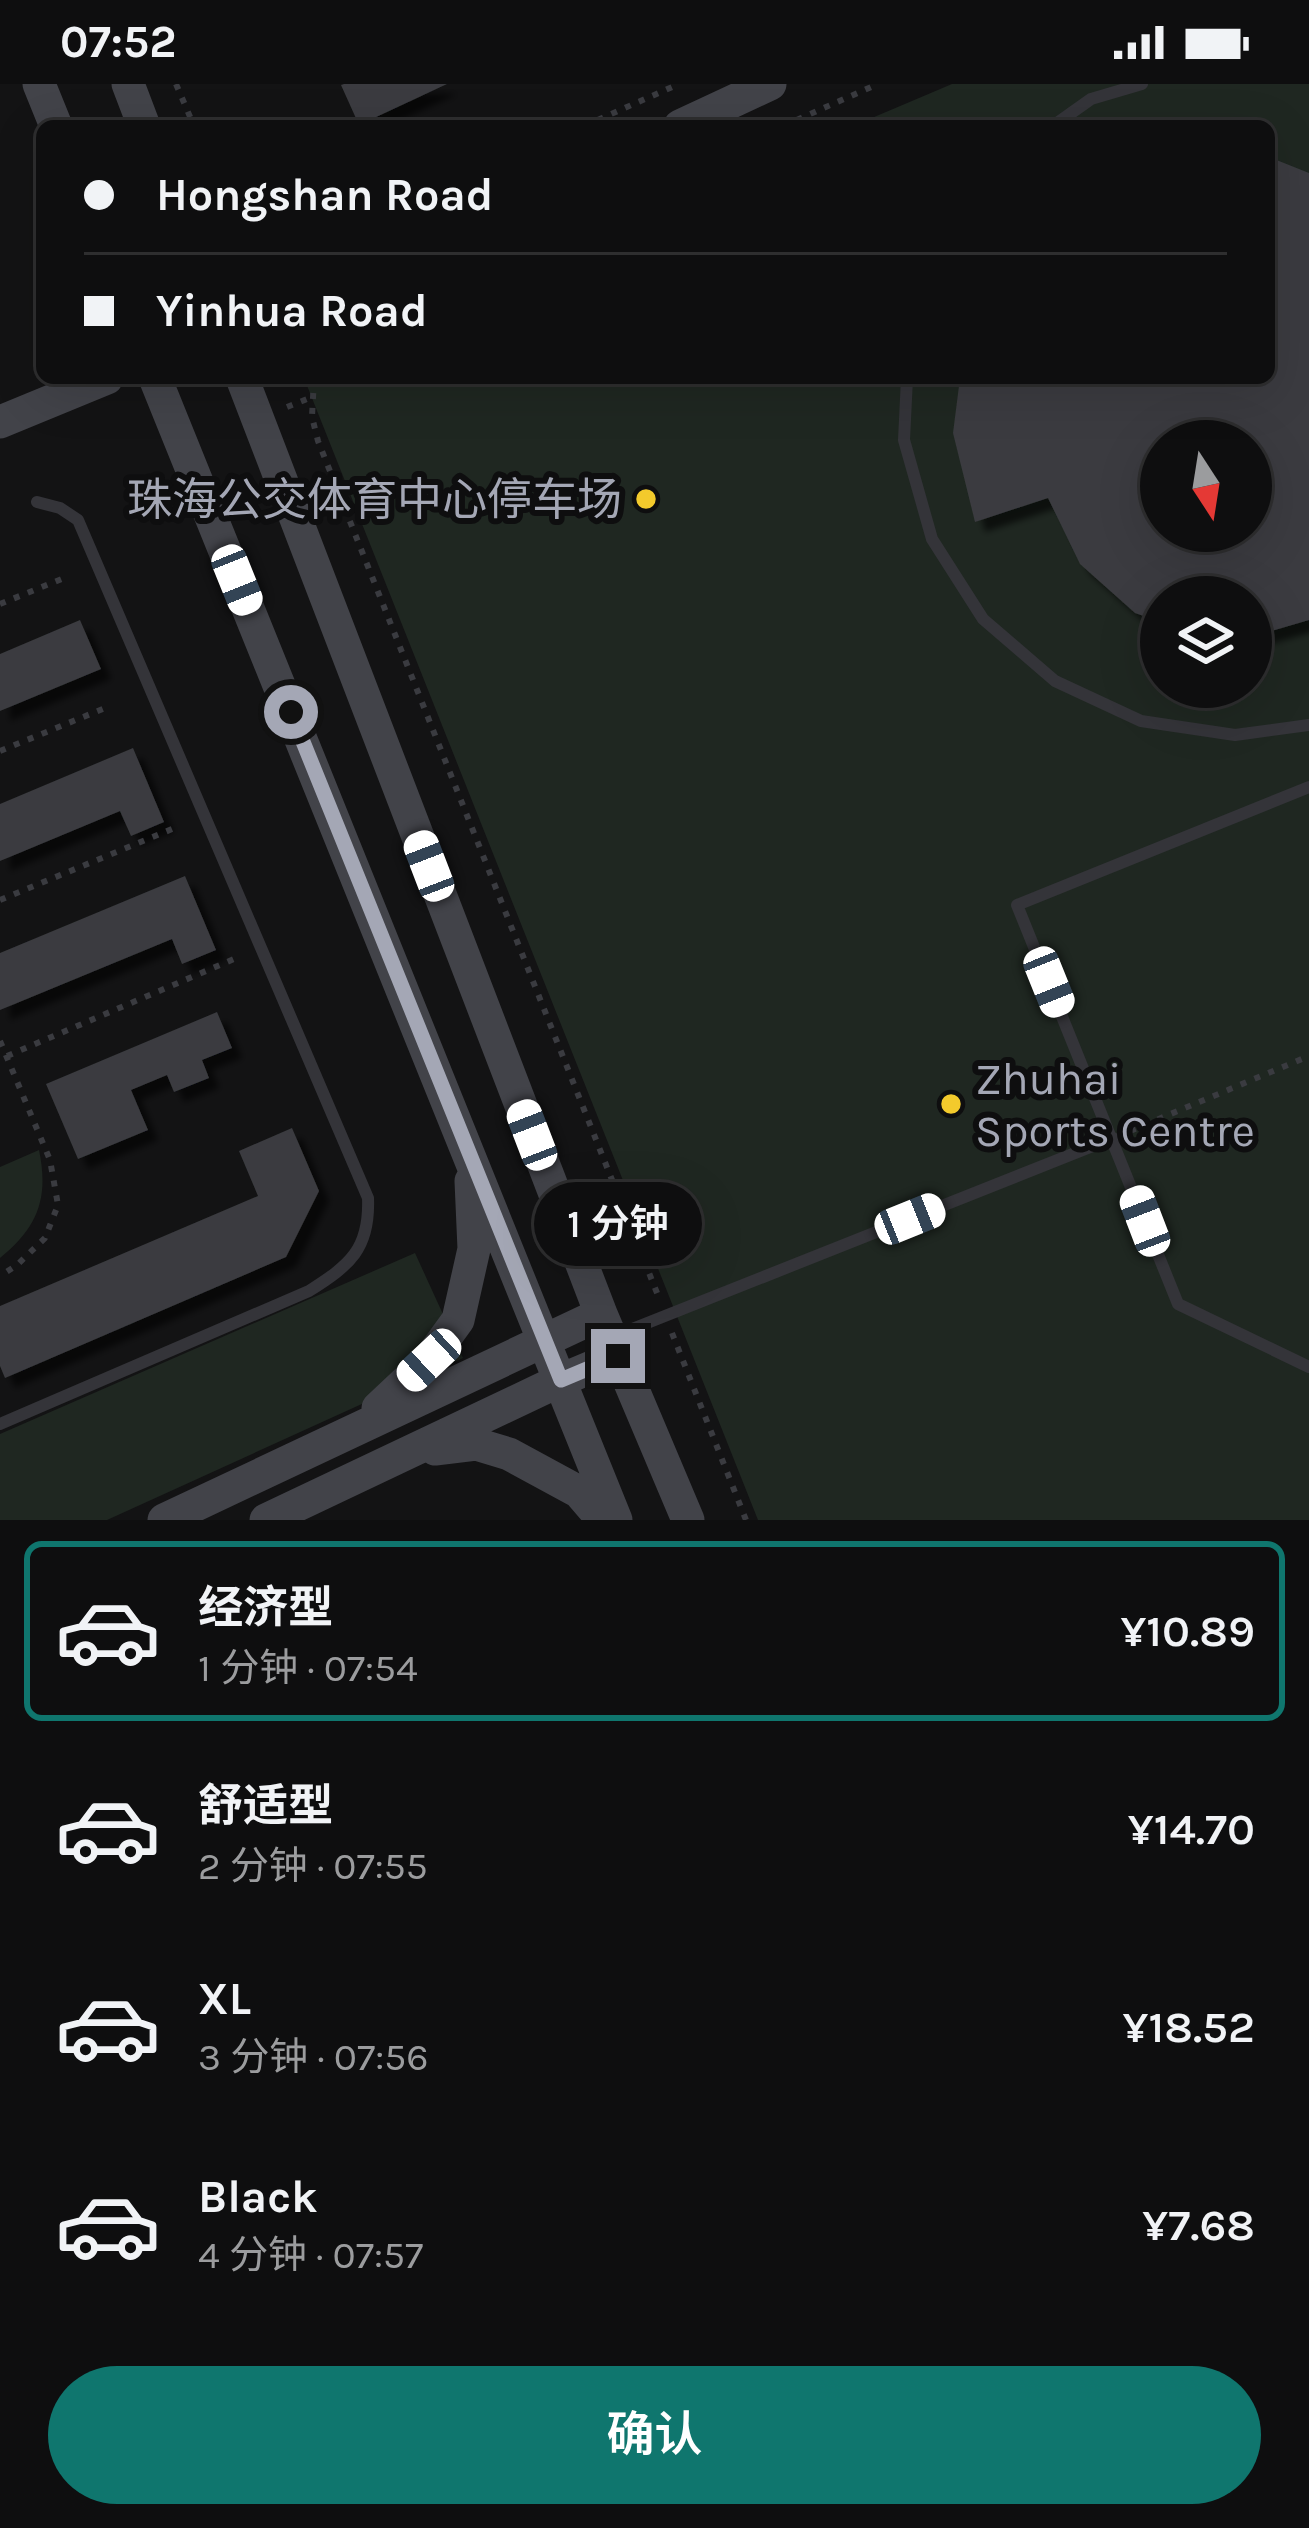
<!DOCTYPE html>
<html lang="zh">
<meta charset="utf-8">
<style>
:root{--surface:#0e0e0f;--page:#171718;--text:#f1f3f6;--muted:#9b9c9e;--line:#2e2e2f;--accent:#0f766e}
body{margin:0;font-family:Karla,"Noto Sans SC",sans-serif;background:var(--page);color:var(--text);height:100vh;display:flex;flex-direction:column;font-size:45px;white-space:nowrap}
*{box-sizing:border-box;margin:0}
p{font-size:39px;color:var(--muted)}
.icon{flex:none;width:66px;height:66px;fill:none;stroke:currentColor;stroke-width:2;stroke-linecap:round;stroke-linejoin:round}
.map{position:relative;height:1436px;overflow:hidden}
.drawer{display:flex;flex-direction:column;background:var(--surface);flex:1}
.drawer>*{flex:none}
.hud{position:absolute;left:36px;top:36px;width:1239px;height:264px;border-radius:18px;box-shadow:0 12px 48px #0002,0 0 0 3px var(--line);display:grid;align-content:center;height:264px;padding:0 48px;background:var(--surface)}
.needle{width:78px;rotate:168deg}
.fabs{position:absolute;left:1140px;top:336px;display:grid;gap:24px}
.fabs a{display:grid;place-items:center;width:132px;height:132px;border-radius:50%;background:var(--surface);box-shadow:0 12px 48px #0002,0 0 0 3px var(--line);font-size:60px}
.end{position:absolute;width:54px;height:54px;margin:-27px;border:15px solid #a4a7b5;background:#111;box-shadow:0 0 0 6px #111}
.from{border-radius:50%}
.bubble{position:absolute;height:84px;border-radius:42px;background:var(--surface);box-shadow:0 12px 48px #0002,0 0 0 3px var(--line);font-size:39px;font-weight:600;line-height:84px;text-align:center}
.car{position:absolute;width:36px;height:72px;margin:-36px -18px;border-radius:15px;box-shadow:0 0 9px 3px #0007;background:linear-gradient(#fff 24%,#345 0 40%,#fff 0 76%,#345 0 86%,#fff 0)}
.hud b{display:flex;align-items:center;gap:42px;height:114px;font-size:45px}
.hud b+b{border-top:3px solid var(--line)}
.hud i{width:30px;height:30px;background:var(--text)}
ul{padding:21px 0 0;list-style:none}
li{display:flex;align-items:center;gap:36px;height:180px;margin:0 24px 18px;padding:0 24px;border:6px solid transparent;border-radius:18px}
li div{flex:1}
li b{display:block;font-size:45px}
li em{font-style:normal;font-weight:600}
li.active{border-color:var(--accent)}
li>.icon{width:108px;height:108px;stroke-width:1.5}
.cta{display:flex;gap:24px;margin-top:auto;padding:24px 48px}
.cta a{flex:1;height:138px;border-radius:72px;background:var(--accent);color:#fff;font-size:48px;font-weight:600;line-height:138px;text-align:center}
.status{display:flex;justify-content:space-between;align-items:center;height:84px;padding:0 60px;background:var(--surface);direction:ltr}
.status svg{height:33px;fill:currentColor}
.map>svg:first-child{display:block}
</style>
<div class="status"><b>07:52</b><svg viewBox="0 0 49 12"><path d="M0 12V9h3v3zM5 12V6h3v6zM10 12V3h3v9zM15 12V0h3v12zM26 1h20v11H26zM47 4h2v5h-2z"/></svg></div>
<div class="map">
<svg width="1309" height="1436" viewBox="0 0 1309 1436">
<defs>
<filter id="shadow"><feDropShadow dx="10" dy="10" stdDeviation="3" flood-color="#0009"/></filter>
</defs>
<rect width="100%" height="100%" fill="#131314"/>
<!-- green -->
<path fill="#1f2721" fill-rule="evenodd" d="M952,0H1309V1436H758L304,294H1269V42H853ZM1161,357H1251V447H1161ZM1161,513H1251V603H1161Z
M39,1066C49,1114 38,1143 0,1174V1083Z
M415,1169L463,1274L107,1436H0V1350Z"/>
<!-- building -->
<path fill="#3a3b3f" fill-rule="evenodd" filter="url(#shadow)" d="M344,0H447L359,41L341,1Z
M1269,73L1309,89V536L1251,553V513H1161V538L1135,529L1080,480L1048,414L975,438L953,349L960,294H1269ZM1161,357H1251V447H1161Z
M80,536L101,585L0,627V570Z
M133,664L164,738L131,752L120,727L0,777V720Z
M185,792L216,866L182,880L172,855L0,926V869Z
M217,928L232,964L202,976L209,994L174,1008L167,991L131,1006L148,1046L78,1075L46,1000Z
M292,1044L319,1107L286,1173L5,1294L0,1282V1222L258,1112L239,1067Z"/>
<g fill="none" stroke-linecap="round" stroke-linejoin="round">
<!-- path -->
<path stroke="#3a3b40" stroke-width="6" stroke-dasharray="6 9" stroke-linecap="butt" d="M176,0L194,42
M584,42L679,0
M783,42L878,0
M314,294L312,333L318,357L659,1214
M287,323L312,313
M0,520L64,494
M0,667L110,622
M0,816L177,743
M0,957L50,1076L58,1121L45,1154L17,1181L0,1192
M7,972L241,872
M1130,1047L1309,972
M672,1249L746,1436"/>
<!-- lane -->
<path stroke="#343439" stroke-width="12" d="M1053,42L1091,15L1142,0
M907,294L904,356L932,455L983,535L1055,597L1141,637L1235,651L1309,641
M1309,703L1017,821L1178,1220L1309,1283
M612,1253L1113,1054
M0,1340L309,1207C350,1181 370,1165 368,1114L78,436L60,424L37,418"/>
<!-- secondary -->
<path stroke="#424349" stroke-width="33" d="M39,0L56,42
M128,0L144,42
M680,42L770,0
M155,294L616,1436
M242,294L601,1230L688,1436
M0,338L107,294
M378,1324L429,1276L458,1236L474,1165L471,1097
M435,1365L476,1360L509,1370L579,1408L603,1436
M164,1436L601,1230
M266,1436L561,1296L618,1272"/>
</g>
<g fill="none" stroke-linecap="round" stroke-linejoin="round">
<!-- route -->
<path stroke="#a4a7b5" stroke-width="15" d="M291,628L561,1296L618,1272"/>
</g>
<!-- markers -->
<g fill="#f3ca2c" stroke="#0e0e0f" stroke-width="4.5">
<circle cx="646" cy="415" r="12"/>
<circle cx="951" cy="1020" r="12"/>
</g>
<g text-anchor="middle" stroke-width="12" stroke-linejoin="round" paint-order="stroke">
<!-- poi labels -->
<g font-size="45" fill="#a4a7b5" stroke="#0e0e0f" text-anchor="end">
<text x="622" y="431">珠海公交体育中心停车场</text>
<text x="975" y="1010" text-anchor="start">Zhuhai<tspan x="975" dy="52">Sports Centre</tspan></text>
</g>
</g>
</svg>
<div class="fabs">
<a><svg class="needle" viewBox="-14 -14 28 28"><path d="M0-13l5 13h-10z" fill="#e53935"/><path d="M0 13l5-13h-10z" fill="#9b9c9e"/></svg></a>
<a><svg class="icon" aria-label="layers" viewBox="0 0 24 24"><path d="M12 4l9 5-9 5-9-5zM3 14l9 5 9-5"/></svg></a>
</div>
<i class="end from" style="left:291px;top:628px"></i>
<i class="end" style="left:618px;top:1272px"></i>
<div class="bubble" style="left:534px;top:1098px;width:168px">1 分钟</div>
<i class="car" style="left:237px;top:496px;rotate:158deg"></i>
<i class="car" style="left:429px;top:782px;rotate:339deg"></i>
<i class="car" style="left:1049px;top:898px;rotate:158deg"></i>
<i class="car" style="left:532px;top:1051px;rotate:339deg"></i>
<i class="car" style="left:910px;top:1135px;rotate:68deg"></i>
<i class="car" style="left:1145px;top:1137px;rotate:339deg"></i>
<i class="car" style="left:429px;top:1276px;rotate:227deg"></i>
<div class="hud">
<b><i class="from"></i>Hongshan Road</b>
<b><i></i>Yinhua Road</b>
</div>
</div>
<section class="drawer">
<ul>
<li class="active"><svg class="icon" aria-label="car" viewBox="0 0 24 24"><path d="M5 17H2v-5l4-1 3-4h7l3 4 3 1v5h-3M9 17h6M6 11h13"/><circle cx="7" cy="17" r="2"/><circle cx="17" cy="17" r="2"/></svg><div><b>经济型</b><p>1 分钟 · 07:54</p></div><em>¥10.89</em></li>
<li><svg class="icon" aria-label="car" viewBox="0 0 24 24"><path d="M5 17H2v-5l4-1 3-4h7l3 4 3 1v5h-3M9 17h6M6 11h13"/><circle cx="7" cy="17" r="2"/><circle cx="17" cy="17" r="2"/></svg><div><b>舒适型</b><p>2 分钟 · 07:55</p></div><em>¥14.70</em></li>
<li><svg class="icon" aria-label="car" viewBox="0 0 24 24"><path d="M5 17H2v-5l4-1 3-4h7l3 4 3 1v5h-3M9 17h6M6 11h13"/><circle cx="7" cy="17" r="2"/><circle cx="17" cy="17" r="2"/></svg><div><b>XL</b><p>3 分钟 · 07:56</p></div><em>¥18.52</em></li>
<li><svg class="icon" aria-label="car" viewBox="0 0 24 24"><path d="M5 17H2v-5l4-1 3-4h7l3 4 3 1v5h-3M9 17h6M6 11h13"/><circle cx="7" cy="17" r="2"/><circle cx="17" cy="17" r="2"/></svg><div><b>Black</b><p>4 分钟 · 07:57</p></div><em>¥7.68</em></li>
</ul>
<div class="cta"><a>确认</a></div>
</section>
